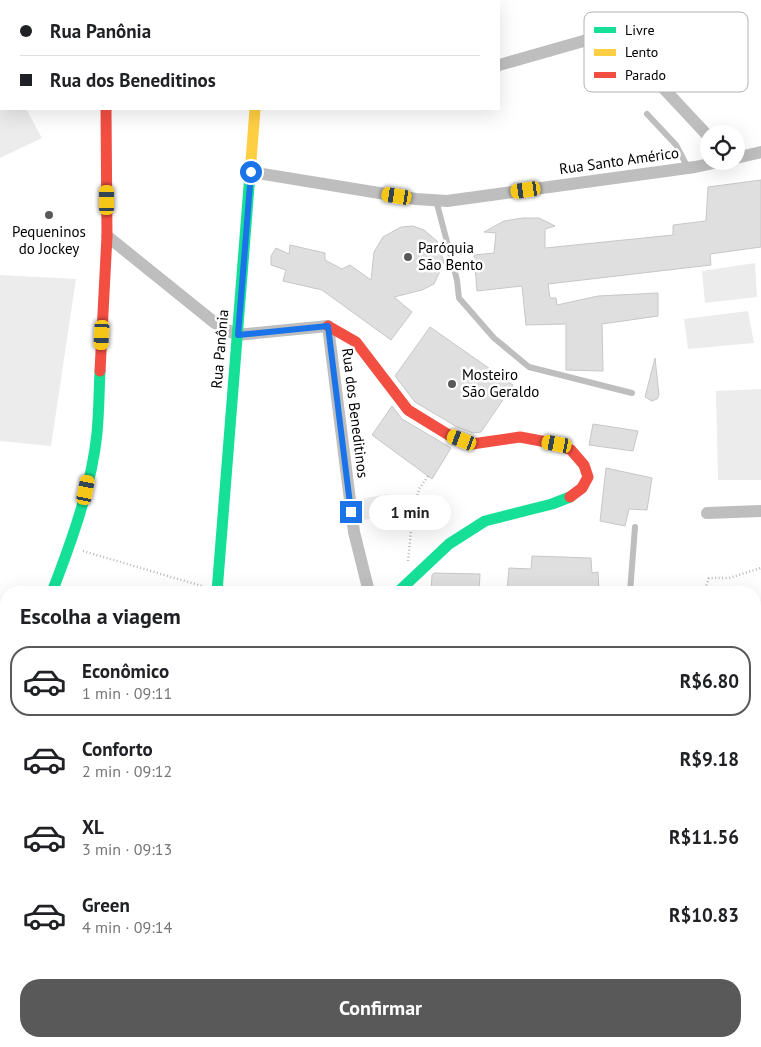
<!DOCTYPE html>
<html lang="pt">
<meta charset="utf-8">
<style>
:root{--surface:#fff;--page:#f6f6f6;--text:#202124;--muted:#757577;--line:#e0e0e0;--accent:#595959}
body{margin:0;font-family:"PT Sans",sans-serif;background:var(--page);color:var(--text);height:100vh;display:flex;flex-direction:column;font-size:19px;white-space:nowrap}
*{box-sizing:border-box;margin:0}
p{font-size:16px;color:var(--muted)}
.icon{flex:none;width:28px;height:28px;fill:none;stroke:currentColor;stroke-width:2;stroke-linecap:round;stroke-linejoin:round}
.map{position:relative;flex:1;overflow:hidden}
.side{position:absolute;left:0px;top:586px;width:761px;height:461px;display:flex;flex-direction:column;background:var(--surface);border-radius:20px 20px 0 0;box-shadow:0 5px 20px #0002}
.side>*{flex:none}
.hud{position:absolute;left:0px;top:0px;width:500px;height:110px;box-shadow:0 5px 20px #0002;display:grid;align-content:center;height:110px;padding:0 20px;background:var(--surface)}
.fabs{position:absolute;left:700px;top:125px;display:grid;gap:10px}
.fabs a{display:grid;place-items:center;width:45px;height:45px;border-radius:50%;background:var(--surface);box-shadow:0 5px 20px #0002;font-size:25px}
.end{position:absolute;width:22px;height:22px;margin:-11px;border:6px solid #1a73e8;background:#fff;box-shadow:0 0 0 2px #fff}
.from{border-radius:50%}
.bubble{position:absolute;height:35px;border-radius:18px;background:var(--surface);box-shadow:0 5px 20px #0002;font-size:16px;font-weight:700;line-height:35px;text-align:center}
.car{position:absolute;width:15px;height:30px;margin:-15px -8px;border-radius:6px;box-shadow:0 0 4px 1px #0007;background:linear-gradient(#f5c518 24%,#345 0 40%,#f5c518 0 76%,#345 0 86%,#f5c518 0)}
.hud b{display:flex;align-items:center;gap:18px;height:48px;font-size:19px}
.hud b+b{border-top:1px solid var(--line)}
.hud i{width:12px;height:12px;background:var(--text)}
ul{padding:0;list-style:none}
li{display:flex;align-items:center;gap:15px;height:70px;margin:0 10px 8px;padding:0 10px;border:2px solid transparent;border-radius:20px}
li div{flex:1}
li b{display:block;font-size:19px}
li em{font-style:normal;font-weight:700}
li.active{border-color:var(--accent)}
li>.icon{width:45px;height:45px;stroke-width:1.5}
h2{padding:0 20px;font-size:22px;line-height:60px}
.cta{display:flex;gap:10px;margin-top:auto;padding:10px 20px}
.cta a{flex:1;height:58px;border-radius:20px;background:var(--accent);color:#fff;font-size:20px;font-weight:700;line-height:58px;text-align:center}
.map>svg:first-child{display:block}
</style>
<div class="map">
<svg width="761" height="1047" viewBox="0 0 761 1047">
<rect width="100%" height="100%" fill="#fff"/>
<!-- green -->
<path fill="#ececec" d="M0,62L1,109H26L42,138L0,158Z
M755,263L757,297L705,303L702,271Z
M0,275L76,279L51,446L0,441Z
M748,311L754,343L688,349L684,319Z
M761,389V480H718L716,391Z
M388,494L390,515L364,520L361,499Z
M755,729H761V1047H201L193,1041H755Z
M6,778V898L0,899V790Z"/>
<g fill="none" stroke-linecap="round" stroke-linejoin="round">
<!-- stream -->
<path stroke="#bfbfbf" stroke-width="4" d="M0,916L6,919
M153,1041L158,1047"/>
</g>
<!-- building -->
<path fill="#dfdfdf" stroke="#c7c7c7" d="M761,180V247L710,254L711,265L548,284L550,298H556L557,305L598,296L658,293V316L602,324L603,371L566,370V324L526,325L522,286L477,291L474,255L494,253L496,233L484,232L504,221L523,218H539L555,226L545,229V248L673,235V225L706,221L708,187Z
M413,226L424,230L437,241L444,262L434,284L422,290L394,297L412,312L391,340L322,290L283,281L286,270L271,265V256L276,248L289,254L290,245L325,253V260L342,269L350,265L371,280L374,252L383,237L401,227Z
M430,327L513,385L481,432L473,433L457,427L415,402L395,376Z
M655,358L659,395L657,399L652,401L645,397Z
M392,406L402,419L451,448L432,479L372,435Z
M593,424L638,431L633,451L589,445Z
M606,468L652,478L647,510L629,509L625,526L600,521Z
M532,556L591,558L592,573L598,572L599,592H507L509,568L531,569Z
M434,573L480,574L479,592H431L432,575Z"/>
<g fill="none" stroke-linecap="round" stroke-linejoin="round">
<!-- path -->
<path stroke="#b9b9b9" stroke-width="2.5" stroke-dasharray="1 2.5" stroke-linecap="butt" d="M83,551L202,586
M408,561L412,521L419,489L428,476
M704,592L709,578H729L761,568
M755,630L761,629"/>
<!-- lane -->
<path stroke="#bebebe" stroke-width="6" d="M647,114L676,145L688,168
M436,200L457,280L459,298L494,338L529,367L632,393
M630,592L635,527
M758,649L761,651
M755,744L761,738
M755,967L761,962
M396,1041L404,1047
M470,1041L471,1047
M660,1047L667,1041"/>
<!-- street -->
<path stroke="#bebebe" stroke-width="12" d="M105,0V1
M263,1V0
M477,1L478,0
M499,65L587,40L600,39L613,42L626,50L638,61L709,137
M736,158L761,152
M251,172L416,199L447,201L695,167L723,161
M107,236L215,323L237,335L328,326L354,532L369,592
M707,513L761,511
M1,748L2,730
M180,1041L187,1047"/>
<!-- fast -->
<path stroke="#16e098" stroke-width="11" d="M52,592C71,543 92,485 97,433C99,412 99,391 100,371
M217,592L250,174
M398,592L449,544L485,521L552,504L570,497"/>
<!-- slow -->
<path stroke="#ffcf43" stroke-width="11" d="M250,174L255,109
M755,715L761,714
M0,747L6,756"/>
<!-- jam -->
<path stroke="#f24e42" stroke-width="11" d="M328,326L356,342L408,410L452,437L472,444L520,437L557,444L571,450L584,465L588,477L582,488L570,497
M100,371L107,236L106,109"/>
</g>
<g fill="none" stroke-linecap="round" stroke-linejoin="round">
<!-- route -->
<path stroke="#1a73e8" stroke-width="6" d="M251,172L238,335L328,326L351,512"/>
</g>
<!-- markers -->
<g fill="#595959" stroke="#fff" stroke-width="2">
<circle cx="49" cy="215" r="5"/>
<circle cx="408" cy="257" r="5"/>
<circle cx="452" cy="384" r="5"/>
</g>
<g text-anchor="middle" stroke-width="5" stroke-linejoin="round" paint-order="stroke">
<!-- street labels -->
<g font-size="15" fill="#000" stroke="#fff">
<text transform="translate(619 161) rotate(-8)" y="5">Rua Santo Américo</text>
<text transform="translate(220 349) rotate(-85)" y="5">Rua Panônia</text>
<text transform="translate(355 413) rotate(83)" y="5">Rua dos Beneditinos</text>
</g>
<!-- poi labels -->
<g font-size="15" fill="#000" stroke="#fff" text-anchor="start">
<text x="49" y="237" text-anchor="middle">Pequeninos<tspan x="49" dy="17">do Jockey</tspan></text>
<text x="418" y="253">Paróquia<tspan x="418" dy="17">São Bento</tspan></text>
<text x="462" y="380">Mosteiro<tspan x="462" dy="17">São Geraldo</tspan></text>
</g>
</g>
<!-- legend -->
<rect x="584" y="12" width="164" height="80" rx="8" fill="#fff" stroke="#b2b2b2" stroke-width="1"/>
<rect x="594" y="27" width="22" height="6" fill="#16e098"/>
<rect x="594" y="49" width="22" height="7" fill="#ffcf43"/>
<rect x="594" y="72" width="22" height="6" fill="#f24e42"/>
<g font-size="14" fill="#000">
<text x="625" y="35">Livre</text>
<text x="625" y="57">Lento</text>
<text x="625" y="80">Parado</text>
</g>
</svg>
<div class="fabs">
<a><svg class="icon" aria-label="locate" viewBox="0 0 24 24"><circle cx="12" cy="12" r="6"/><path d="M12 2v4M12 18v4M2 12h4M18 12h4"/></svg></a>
</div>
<i class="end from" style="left:251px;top:172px"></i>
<i class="end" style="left:351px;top:512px"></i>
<div class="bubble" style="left:369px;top:495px;width:82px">1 min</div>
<i class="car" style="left:526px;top:190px;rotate:262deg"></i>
<i class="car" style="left:397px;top:196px;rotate:279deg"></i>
<i class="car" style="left:107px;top:200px;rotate:0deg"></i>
<i class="car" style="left:102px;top:335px;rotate:183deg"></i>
<i class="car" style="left:462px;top:440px;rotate:291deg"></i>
<i class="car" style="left:557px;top:444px;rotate:280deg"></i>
<i class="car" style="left:86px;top:490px;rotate:11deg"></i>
<div class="hud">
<b><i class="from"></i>Rua Panônia</b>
<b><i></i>Rua dos Beneditinos</b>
</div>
<section class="side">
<h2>Escolha a viagem</h2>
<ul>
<li class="active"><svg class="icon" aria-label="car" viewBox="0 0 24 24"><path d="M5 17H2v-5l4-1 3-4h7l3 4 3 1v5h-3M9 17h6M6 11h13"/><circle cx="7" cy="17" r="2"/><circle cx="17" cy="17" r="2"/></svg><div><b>Econômico</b><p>1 min · 09:11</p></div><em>R$6.80</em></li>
<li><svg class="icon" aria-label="car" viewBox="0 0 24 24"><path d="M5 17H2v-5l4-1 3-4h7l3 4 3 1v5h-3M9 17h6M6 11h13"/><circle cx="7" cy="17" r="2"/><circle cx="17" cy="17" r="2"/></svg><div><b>Conforto</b><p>2 min · 09:12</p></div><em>R$9.18</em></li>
<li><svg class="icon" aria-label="car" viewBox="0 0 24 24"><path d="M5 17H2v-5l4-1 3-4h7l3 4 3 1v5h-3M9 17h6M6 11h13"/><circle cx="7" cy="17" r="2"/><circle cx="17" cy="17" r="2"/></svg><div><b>XL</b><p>3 min · 09:13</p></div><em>R$11.56</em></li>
<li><svg class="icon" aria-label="car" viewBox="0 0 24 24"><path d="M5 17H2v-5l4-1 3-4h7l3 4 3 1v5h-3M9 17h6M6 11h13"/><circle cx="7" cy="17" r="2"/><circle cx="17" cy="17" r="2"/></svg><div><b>Green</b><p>4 min · 09:14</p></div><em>R$10.83</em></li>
</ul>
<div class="cta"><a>Confirmar</a></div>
</section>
</div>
